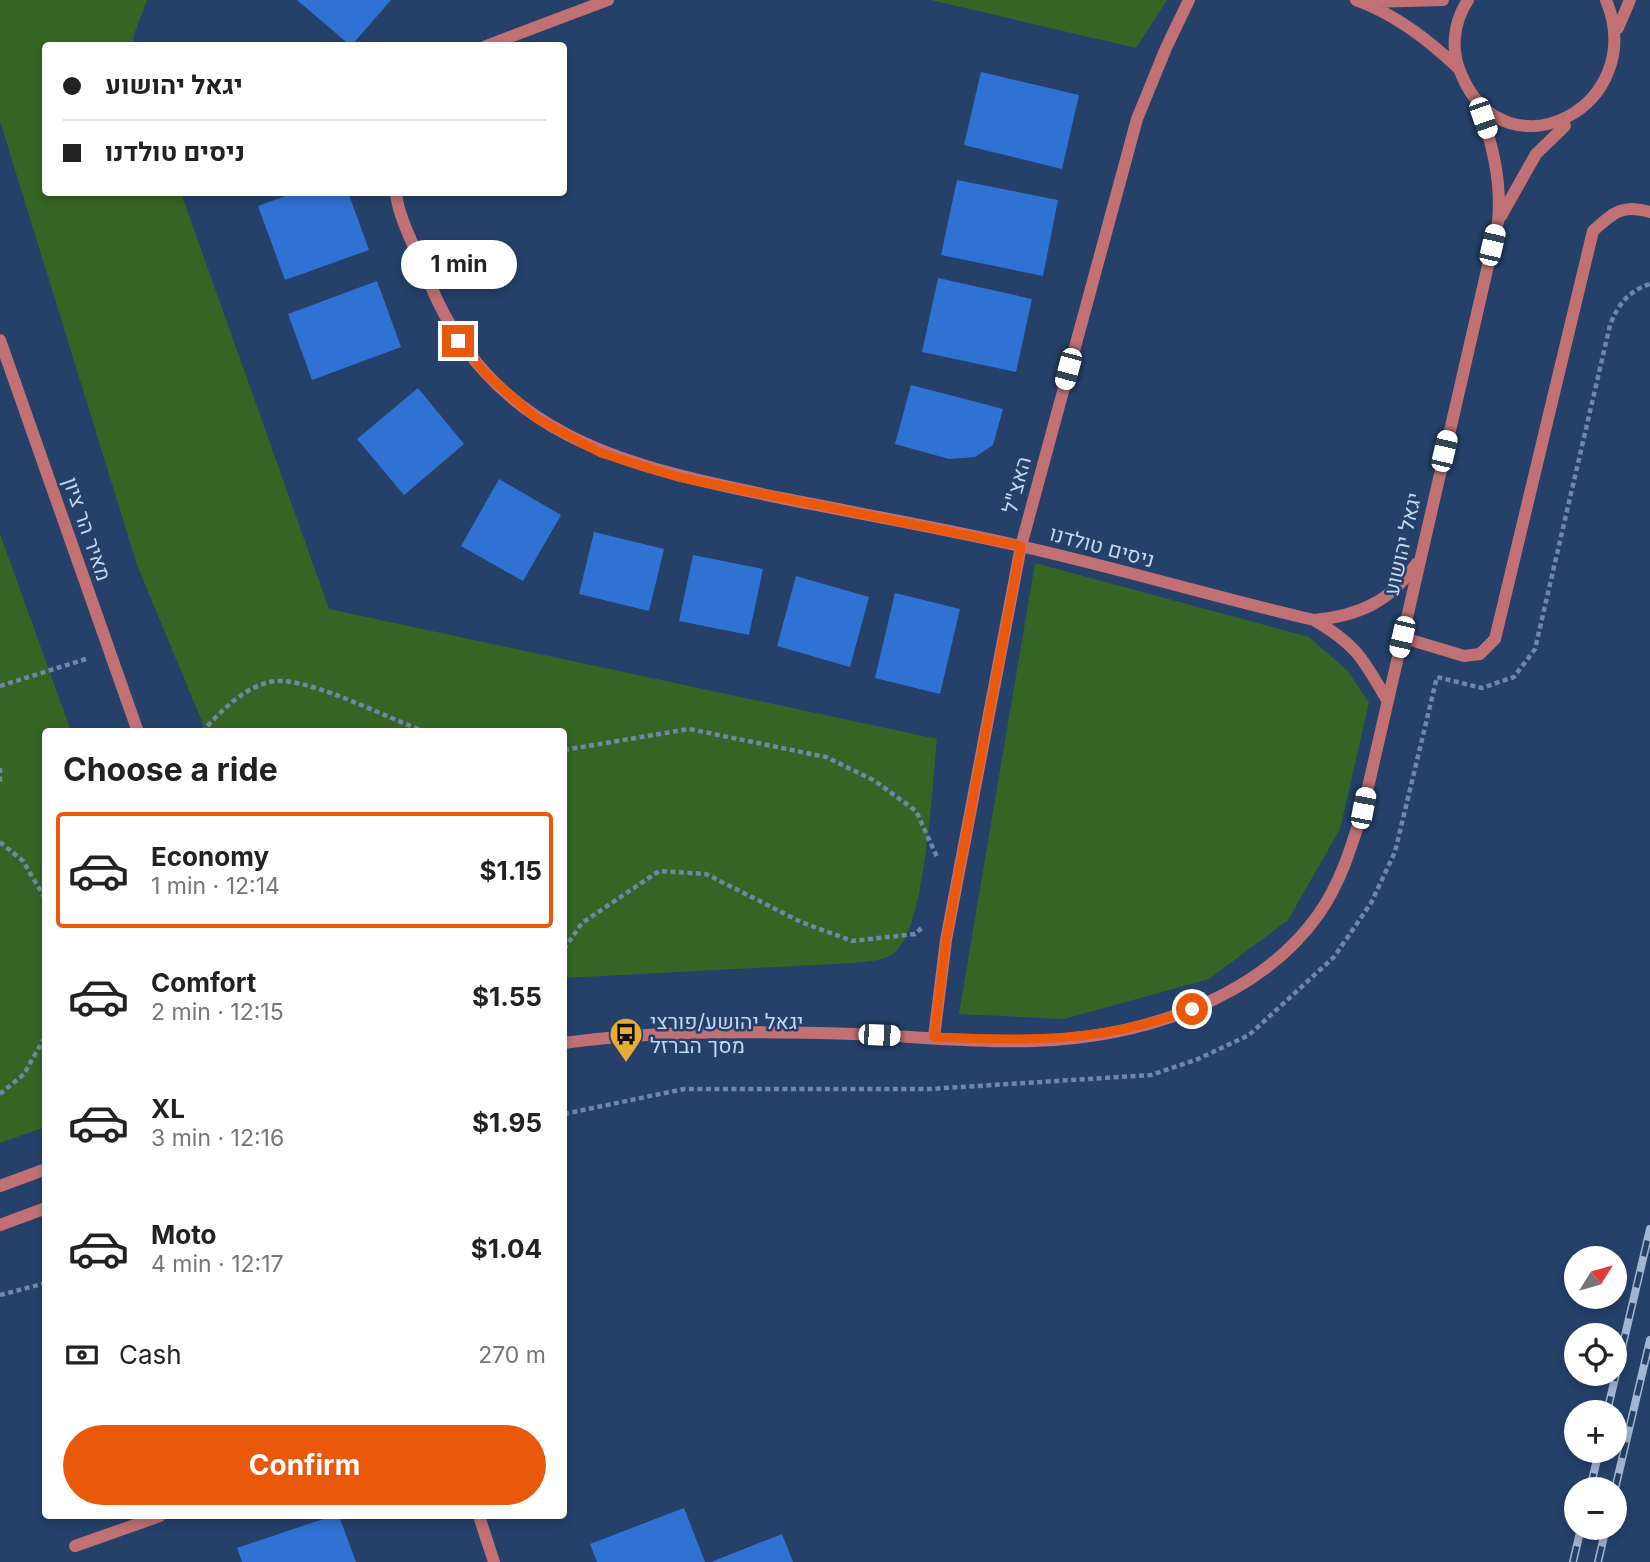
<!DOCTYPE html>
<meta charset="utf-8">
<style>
:root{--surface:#fff;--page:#f2f2f2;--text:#222;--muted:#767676;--line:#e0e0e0;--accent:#ea580c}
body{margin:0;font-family:Inter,Heebo,sans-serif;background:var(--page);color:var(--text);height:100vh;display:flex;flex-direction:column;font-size:26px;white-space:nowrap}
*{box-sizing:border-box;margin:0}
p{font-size:23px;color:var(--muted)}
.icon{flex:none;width:38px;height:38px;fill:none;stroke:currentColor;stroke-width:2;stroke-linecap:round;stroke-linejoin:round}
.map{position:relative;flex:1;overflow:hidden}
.sheet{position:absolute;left:42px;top:728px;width:525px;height:791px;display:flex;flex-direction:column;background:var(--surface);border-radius:7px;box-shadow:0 4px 10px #0003}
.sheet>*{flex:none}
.banner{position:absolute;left:42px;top:42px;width:525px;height:154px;border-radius:7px;box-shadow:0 4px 10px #0003;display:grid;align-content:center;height:154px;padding:0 21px;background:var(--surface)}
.needle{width:46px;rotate:53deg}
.buttons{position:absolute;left:1564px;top:1246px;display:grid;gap:14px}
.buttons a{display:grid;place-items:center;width:63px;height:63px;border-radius:50%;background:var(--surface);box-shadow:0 4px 10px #0003;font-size:35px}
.end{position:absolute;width:32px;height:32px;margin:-16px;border:9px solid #ea580c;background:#fff;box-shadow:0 0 0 4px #fff}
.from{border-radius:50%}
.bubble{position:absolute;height:49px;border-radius:24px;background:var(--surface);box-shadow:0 4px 10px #0003;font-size:23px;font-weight:700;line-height:49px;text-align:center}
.car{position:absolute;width:21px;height:42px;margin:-21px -10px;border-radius:9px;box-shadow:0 0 5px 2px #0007;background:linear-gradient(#fff 24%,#345 0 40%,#fff 0 76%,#345 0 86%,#fff 0)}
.banner b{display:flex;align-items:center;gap:24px;height:66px;font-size:26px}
.banner b+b{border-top:2px solid var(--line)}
.banner i{width:18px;height:18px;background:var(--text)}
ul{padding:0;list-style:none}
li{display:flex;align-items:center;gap:21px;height:116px;margin:0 14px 10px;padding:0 7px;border:4px solid transparent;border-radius:7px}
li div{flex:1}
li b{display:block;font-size:26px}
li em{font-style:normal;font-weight:700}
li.current{border-color:var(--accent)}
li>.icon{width:63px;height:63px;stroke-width:1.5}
h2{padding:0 21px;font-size:32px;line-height:84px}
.pay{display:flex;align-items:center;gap:18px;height:77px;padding:0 21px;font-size:26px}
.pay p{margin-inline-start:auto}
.button{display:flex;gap:14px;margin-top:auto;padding:14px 21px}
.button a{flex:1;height:80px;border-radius:42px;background:var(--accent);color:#fff;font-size:28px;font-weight:700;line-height:80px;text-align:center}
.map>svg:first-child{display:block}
</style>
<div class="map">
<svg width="1650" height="1562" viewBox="0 0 1650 1562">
<rect width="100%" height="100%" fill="#25416a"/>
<!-- green -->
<path fill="#356524" d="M0,0H147L133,37L135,45L46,46V192L181,193L329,609L937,739C932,786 926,918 898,949C887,962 868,961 853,963L564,978V732L206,731L137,565L0,121Z
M931,0H1167L1136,48Z
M0,534L71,731L46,732L45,1127L0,1143Z
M1035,563L1309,637L1348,671L1369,703L1340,829L1288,920L1209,979L1064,1019L959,1014Z"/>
<!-- building -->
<path fill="#3072d3" d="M297,0H391L351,46Z
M981,72L1079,95L1062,169L964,145Z
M957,180L1058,200L1043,276L941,255Z
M296,192H348L369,250L285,280L258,206Z
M938,278L1032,299L1016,372L922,352Z
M377,281L401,347L312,380L288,314Z
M911,385L1003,409L993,445L975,457L949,459L895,444Z
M418,388L464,444L404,495L357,439Z
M499,479L561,515L523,581L461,546Z
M594,532L664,549L649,611L579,594Z
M693,555L763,569L749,635L679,621Z
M796,576L869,597L850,667L777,646Z
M895,593L960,609L940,694L875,678Z
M684,1508L705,1562H597L590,1544Z
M332,1516H339L356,1562H242L237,1548Z
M782,1534L793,1562H711Z"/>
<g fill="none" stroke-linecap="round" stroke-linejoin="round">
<!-- path -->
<path stroke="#7087a9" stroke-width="4.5" stroke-dasharray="5 3.5" stroke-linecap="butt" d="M0,686L89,658
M202,732C222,710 250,680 282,681C321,683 387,718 426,732
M564,750L689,729L826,757L875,781L916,811L937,857
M0,768V785
M0,842L23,861L46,900
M564,949L582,923L659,871L706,874L801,922L852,941L915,934L924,926
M0,1094L24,1074L46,1035
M564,1114L684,1089H930L1151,1075L1198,1059L1249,1035L1334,957L1371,903L1395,852L1437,677L1482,688L1514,677L1535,649L1610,325C1618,305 1628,291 1650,284
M0,1295L46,1283"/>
<!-- minor -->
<path stroke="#c17174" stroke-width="12" d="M1356,0C1395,14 1429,40 1458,68
M1468,0C1453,23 1450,51 1462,76C1507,180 1650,106 1606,0
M1369,2L1443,0
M1618,28L1630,0
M486,46L608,0
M396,192C397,215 417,252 426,274C489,438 626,466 781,498C861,514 941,528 1020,546C1118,568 1215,597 1314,620C1357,645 1363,659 1387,700
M1501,216L1536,154L1565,126
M0,340L138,732
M1314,620C1359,616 1391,601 1416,564
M1401,637L1464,656L1480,654L1495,639L1593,231C1614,212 1622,204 1650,212
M934,1037L946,940L1021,546L1137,119L1166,48L1189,0
M564,1043C658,1030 758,1031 854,1034C913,1036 974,1043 1033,1041C1136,1038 1256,1002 1318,915C1341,883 1352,845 1363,809L1498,222C1502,180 1492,143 1478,103
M0,1186L46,1169
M0,1225L46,1208
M479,1516L494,1562
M75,1546L160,1516"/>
<defs>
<path id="rail" d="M1607,1412L1650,1229
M1590,1489L1599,1451
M1615,1489L1650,1340
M1573,1562L1581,1528
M1598,1562L1606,1528"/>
</defs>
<!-- rail casing -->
<use href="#rail" stroke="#a2b5d2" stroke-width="8"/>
<!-- rail -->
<use href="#rail" stroke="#25416a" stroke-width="5" stroke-dasharray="16" stroke-linecap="butt"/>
</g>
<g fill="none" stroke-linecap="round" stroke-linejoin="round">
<!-- route -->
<path stroke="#ea580c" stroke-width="9" d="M458,341L488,376L536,418L601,453L678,477L1021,546L946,940L934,1037C1026,1041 1104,1043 1192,1009"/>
</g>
<!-- icons -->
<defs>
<symbol id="bus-pin" viewBox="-11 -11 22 30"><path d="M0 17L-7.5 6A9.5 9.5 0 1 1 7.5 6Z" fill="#e9ab38" stroke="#25416a"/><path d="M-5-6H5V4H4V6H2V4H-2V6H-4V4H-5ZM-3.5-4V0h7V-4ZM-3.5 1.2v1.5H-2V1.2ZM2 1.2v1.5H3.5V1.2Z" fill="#111"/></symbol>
</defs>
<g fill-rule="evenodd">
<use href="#bus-pin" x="607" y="1015" width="38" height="52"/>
</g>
<g text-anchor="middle" stroke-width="5" stroke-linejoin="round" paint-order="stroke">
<!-- street labels -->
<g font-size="21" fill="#c6d7f0" stroke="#25416a">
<text transform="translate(1017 485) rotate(-75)" y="7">האצ"ל</text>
<text transform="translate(87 529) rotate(71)" y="7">מאיר הר ציון</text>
<text transform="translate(1403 544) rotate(-77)" y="7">יגאל יהושוע</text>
<text transform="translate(1102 547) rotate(15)" y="7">ניסים טולדנו</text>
</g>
<!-- poi labels -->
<g font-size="21" fill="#c6d7f0" stroke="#25416a" text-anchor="start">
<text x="650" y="1029">יגאל יהושע/פורצי<tspan x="650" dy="24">מסך הברזל</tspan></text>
</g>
</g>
</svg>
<div class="buttons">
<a><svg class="needle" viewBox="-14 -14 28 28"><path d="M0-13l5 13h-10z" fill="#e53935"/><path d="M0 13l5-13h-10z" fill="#767676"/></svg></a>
<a><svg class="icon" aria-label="locate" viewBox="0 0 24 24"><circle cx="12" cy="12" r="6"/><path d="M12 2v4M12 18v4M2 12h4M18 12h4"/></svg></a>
<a>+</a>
<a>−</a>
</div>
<i class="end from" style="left:1192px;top:1009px"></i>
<i class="end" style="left:458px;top:341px"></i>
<div class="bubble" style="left:401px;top:240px;width:116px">1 min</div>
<i class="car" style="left:1483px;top:118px;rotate:161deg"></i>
<i class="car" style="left:1492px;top:245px;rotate:13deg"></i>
<i class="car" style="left:1068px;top:369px;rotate:195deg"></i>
<i class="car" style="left:1444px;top:451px;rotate:13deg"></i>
<i class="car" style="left:1402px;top:637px;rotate:193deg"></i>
<i class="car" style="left:1363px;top:808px;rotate:11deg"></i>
<i class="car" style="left:879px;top:1035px;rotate:92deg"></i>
<div class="banner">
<b><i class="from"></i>יגאל יהושוע</b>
<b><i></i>ניסים טולדנו</b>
</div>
<section class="sheet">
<h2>Choose a ride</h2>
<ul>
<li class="current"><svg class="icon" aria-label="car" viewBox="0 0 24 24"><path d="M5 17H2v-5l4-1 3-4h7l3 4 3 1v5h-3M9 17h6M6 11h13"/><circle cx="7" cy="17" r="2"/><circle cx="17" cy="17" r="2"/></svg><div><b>Economy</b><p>1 min · 12:14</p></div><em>$1.15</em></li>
<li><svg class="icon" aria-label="car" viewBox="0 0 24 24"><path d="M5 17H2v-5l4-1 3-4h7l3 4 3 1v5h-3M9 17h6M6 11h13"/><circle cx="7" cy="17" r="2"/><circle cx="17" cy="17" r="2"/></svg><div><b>Comfort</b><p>2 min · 12:15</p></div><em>$1.55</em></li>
<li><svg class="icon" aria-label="car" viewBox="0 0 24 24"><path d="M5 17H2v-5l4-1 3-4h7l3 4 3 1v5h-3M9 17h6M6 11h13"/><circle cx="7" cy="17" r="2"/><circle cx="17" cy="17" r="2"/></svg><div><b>XL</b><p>3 min · 12:16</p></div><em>$1.95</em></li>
<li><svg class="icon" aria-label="car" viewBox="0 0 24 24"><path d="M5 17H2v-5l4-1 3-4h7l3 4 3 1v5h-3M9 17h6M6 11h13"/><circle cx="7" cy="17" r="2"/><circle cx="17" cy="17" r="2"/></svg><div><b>Moto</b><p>4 min · 12:17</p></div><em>$1.04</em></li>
</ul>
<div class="pay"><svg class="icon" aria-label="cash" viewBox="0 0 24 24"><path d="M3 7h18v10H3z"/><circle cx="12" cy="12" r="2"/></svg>Cash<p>270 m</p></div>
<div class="button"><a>Confirm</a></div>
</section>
</div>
